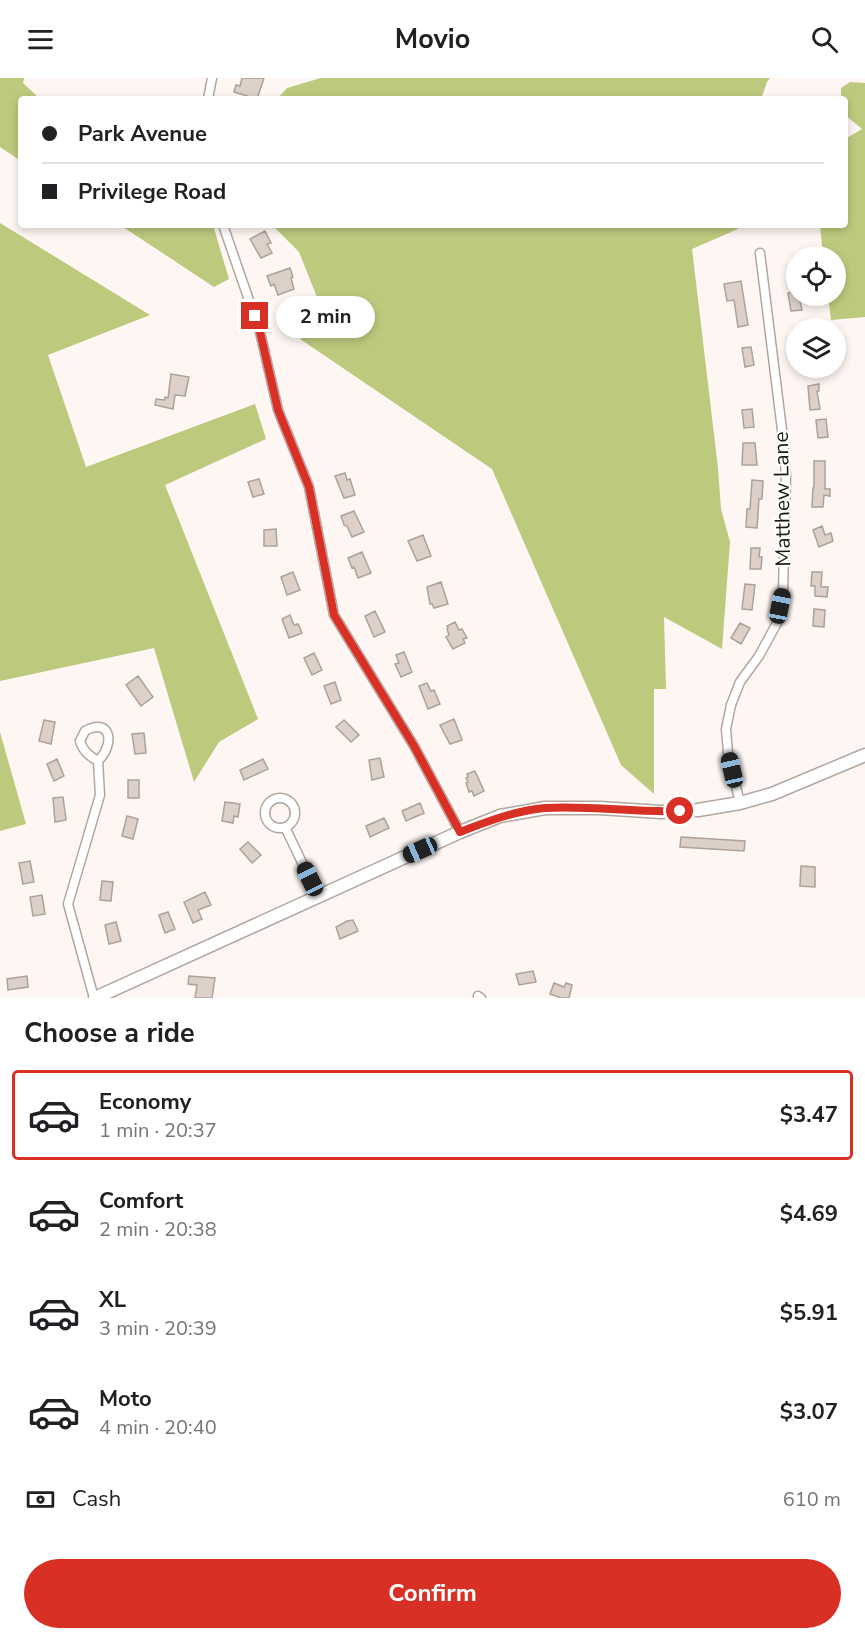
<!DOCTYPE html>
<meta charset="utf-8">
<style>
:root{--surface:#fff;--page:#f2f2f2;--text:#202124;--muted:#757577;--line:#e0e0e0;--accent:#d93025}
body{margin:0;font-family:"Nunito Sans",sans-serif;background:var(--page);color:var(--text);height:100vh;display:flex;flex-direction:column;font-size:22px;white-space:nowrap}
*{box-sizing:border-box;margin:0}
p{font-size:20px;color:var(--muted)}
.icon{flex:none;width:33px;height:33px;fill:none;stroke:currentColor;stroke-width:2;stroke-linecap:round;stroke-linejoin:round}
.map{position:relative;height:920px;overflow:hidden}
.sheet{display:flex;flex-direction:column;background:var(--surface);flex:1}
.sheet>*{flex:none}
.banner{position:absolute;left:18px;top:18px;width:830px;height:132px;border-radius:6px;box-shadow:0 3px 9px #0003;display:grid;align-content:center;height:132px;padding:0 24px;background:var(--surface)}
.controls{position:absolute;left:786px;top:168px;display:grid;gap:12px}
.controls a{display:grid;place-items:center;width:60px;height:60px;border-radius:50%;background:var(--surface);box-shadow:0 3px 9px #0003;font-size:30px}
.end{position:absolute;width:27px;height:27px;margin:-14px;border:8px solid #d93025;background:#fff;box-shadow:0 0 0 3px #fff}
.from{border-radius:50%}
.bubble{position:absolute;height:42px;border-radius:21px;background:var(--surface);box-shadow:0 3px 9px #0003;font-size:20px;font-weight:700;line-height:42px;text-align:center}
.car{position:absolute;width:18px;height:36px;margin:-18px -9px;border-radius:8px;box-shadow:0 0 4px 2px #0007;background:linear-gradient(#222 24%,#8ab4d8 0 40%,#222 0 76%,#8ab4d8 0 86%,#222 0)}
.banner b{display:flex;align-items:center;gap:21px;height:57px;font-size:22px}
.banner b+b{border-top:2px solid var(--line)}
.banner i{width:15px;height:15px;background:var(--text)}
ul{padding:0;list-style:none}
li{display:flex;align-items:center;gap:18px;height:90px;margin:0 12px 9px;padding:0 12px;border:3px solid transparent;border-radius:6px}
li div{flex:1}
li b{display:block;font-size:22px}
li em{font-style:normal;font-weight:700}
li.selected{border-color:var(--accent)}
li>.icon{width:54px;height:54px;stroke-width:1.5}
h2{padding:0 24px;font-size:27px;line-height:72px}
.pay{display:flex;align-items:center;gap:15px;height:66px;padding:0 24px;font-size:22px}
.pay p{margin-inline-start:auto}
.action{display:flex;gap:12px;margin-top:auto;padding:12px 24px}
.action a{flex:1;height:69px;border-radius:36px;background:var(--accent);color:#fff;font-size:24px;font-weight:700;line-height:69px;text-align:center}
header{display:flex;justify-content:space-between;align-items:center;height:78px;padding:0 24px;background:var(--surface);font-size:27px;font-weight:700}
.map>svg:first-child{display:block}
</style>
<header><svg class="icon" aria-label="menu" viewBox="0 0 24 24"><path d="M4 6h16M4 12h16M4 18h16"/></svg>Movio<svg class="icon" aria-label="search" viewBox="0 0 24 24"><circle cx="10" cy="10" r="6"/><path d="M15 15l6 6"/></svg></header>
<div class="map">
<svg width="865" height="920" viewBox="0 0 865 920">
<rect width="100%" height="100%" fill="#fef6f2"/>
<!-- forest -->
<path fill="#bdc97d" d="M0,0H24L23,5L40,21H21V83L0,69Z
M321,0H770L767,4L761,21H277L287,10Z
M850,4L865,5V239L831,242L828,218H836V178H823L820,147H844L845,61L862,51L845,37L844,21H841V10Z
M0,145L150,237L48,277L86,389L255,326L266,361L165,407L258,641L219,664L194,704L154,570L0,603Z
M120,147H213L229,201L214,209Z
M272,147H737L738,151L692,171L718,390L721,431L730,464L722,571L664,539L666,611H654V716L621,687L492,391L300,261L327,244L299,174Z
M0,654L26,746L0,753Z"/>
<!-- building -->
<path fill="#dcd0c8" stroke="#ada199" stroke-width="1.5" d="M242,0H264L257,21L234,14L236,7L240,8Z
M265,153L271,165L267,166L272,175L261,180L250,161Z
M290,190L293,199L291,200L294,211L278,217L274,206L271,208L267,198Z
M741,203L748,247L738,249L734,222L727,223L724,206Z
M796,213V218H799L802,232L791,233L788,215Z
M309,219L318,241L306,245L299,223Z
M751,269L754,287L745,289L742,270Z
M171,296L189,299L185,318L175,317L173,331L155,327L156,321L165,322V319L168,320Z
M819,306V313H817L820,331L810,332L808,308Z
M752,331L754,349L744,350L742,332Z
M826,341L828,359L818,360L816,342Z
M743,365H755L757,387H742Z
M814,383H825V411H830V418L824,417L823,429H812L813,410H814Z
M345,395L347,402L350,401L355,417L344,420L335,398Z
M259,401L264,416L253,419L248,404Z
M752,402L763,403L762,421H759L757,450L746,449L747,431H750Z
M354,433L364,454L352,459L347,448L344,447L341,438Z
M822,448L825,457L831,455L833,463L819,469L813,452Z
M276,451L277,468H264V452Z
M423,457L431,478L417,483L408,463Z
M751,470H760L759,479H762L761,491H750Z
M362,474L371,495L358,500L354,489L352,490L348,480Z
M293,494L300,512L287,517L281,499Z
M812,494H822L821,509H828L827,519L815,518V508H811Z
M441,504L448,526L434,530L432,526H430L427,509Z
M745,506L755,507L752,532L742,531Z
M814,531L825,532L824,549L813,548Z
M375,533L385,554L374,559L365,538Z
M290,537L294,547L298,546L302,555L289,560L282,541Z
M455,544L459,552L462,551L467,560L463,561L465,565L453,571L446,559L449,557L447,551L448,550L447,548Z
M740,545L750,550L741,566L731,560Z
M404,574L412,594L401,599L395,586L399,585L396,577Z
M314,575L322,592L312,597L304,580Z
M138,598L153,619L141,628L126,607Z
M335,604L341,622L331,626L324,608Z
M427,605L431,613L434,612L440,626L428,631L419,608Z
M454,641L462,662L450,666L440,647Z
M44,642L55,644L51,666L39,663Z
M344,642L359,657L351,664L336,649Z
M144,655L146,675L135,676L132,656Z
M380,680L384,699L372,702L369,682Z
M57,681L64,698L54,703L47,686Z
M263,681L268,691L244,702L240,692Z
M475,693L484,713L474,718L472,713L469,714L466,705L468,704L466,700L468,699L467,696Z
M128,702H139V720H128Z
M63,719L66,742L55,744L53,720Z
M225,724L240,726L238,739L234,738L233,745L222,743Z
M420,725L424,735L406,743L402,733Z
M127,738L138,741L133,761L122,758Z
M384,740L389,750L370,759L366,748Z
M681,759L745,763L744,773L680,769Z
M248,764L261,777L252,785L240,771Z
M30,783L34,804L23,806L19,785Z
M801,788L815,789V809L800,808Z
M102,803L113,804L111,823L100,822Z
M205,814L211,827L198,832L202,841L193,845L184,824Z
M42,817L45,836L33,838L30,819Z
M168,834L175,851L165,855L159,837Z
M353,842L358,853L340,861L336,849L347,843Z
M116,844L121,863L109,866L105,847Z
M533,893L536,904L519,907L516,896Z
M27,898L28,909L8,912L7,901Z
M189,898L215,900L212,920H195L197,907L188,906Z
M554,905L564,909L566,905L572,907L569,920H561L550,916Z"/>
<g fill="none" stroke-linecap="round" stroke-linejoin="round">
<defs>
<path id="street" d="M208,21L212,0
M223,147L260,254L278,332L309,409L334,537L414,668L460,754
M265 735a15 15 0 1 1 30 0a15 15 0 1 1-30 0Z
M740,725L728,675L726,651L731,627L740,604L759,578L778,543L783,513L786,398L783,360L760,175
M285,749L318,818
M478,918L481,920
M94,920L68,826L100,717L98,683C116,665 110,639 85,653L80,663C83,673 89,678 98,683"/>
<path id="secondary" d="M95,920L460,754L500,738L545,730H599L661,734L698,732L740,725L772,716L865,677"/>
</defs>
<!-- street casing -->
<use href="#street" stroke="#b3a6a0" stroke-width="11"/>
<!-- secondary casing -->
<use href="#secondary" stroke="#b3a6a0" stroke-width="15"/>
<!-- street -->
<use href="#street" stroke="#fff" stroke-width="8"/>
<!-- secondary -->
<use href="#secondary" stroke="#fff" stroke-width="12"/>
</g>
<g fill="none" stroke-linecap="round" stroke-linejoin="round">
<!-- route -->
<path stroke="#d93025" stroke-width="8" d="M255,238L260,254L278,332L309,409L334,537L414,668L460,754C488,743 515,733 545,730C590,727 635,735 680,733"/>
</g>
<g text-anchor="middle" stroke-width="4.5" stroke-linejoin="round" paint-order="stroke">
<!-- street labels -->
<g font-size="21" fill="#1d1816" stroke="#fff">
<text transform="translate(782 421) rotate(-91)" y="7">Matthew Lane</text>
</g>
</g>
</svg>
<div class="controls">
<a><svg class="icon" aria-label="locate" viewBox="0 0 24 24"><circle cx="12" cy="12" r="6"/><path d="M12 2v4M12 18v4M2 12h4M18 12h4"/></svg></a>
<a><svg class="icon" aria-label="layers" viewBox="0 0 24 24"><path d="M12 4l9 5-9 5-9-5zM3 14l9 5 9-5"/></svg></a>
</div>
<i class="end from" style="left:680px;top:733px"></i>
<i class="end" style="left:255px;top:238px"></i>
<div class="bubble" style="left:276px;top:218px;width:99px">2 min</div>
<i class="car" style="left:780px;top:528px;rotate:11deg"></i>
<i class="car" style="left:732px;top:692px;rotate:347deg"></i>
<i class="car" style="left:420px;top:772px;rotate:246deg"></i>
<i class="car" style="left:310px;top:801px;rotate:334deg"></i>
<div class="banner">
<b><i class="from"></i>Park Avenue</b>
<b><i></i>Privilege Road</b>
</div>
</div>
<section class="sheet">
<h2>Choose a ride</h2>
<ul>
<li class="selected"><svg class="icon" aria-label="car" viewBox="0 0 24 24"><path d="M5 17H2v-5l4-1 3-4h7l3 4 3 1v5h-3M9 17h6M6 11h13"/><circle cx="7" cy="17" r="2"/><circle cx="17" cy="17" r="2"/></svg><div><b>Economy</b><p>1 min · 20:37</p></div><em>$3.47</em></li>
<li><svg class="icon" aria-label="car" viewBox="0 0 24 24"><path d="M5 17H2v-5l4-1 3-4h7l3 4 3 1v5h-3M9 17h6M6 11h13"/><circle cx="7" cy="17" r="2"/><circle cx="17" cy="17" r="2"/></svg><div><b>Comfort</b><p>2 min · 20:38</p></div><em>$4.69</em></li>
<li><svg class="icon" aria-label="car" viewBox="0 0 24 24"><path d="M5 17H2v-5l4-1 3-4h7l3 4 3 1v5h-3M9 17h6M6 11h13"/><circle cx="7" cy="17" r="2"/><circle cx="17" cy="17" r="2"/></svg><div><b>XL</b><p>3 min · 20:39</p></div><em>$5.91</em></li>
<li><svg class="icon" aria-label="car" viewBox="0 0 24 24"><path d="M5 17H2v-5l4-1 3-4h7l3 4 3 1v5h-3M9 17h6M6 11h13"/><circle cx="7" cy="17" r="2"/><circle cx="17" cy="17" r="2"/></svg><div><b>Moto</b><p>4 min · 20:40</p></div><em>$3.07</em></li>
</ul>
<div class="pay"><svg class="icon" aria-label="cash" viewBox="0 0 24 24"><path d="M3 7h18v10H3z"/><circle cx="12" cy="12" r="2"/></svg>Cash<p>610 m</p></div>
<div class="action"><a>Confirm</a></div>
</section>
